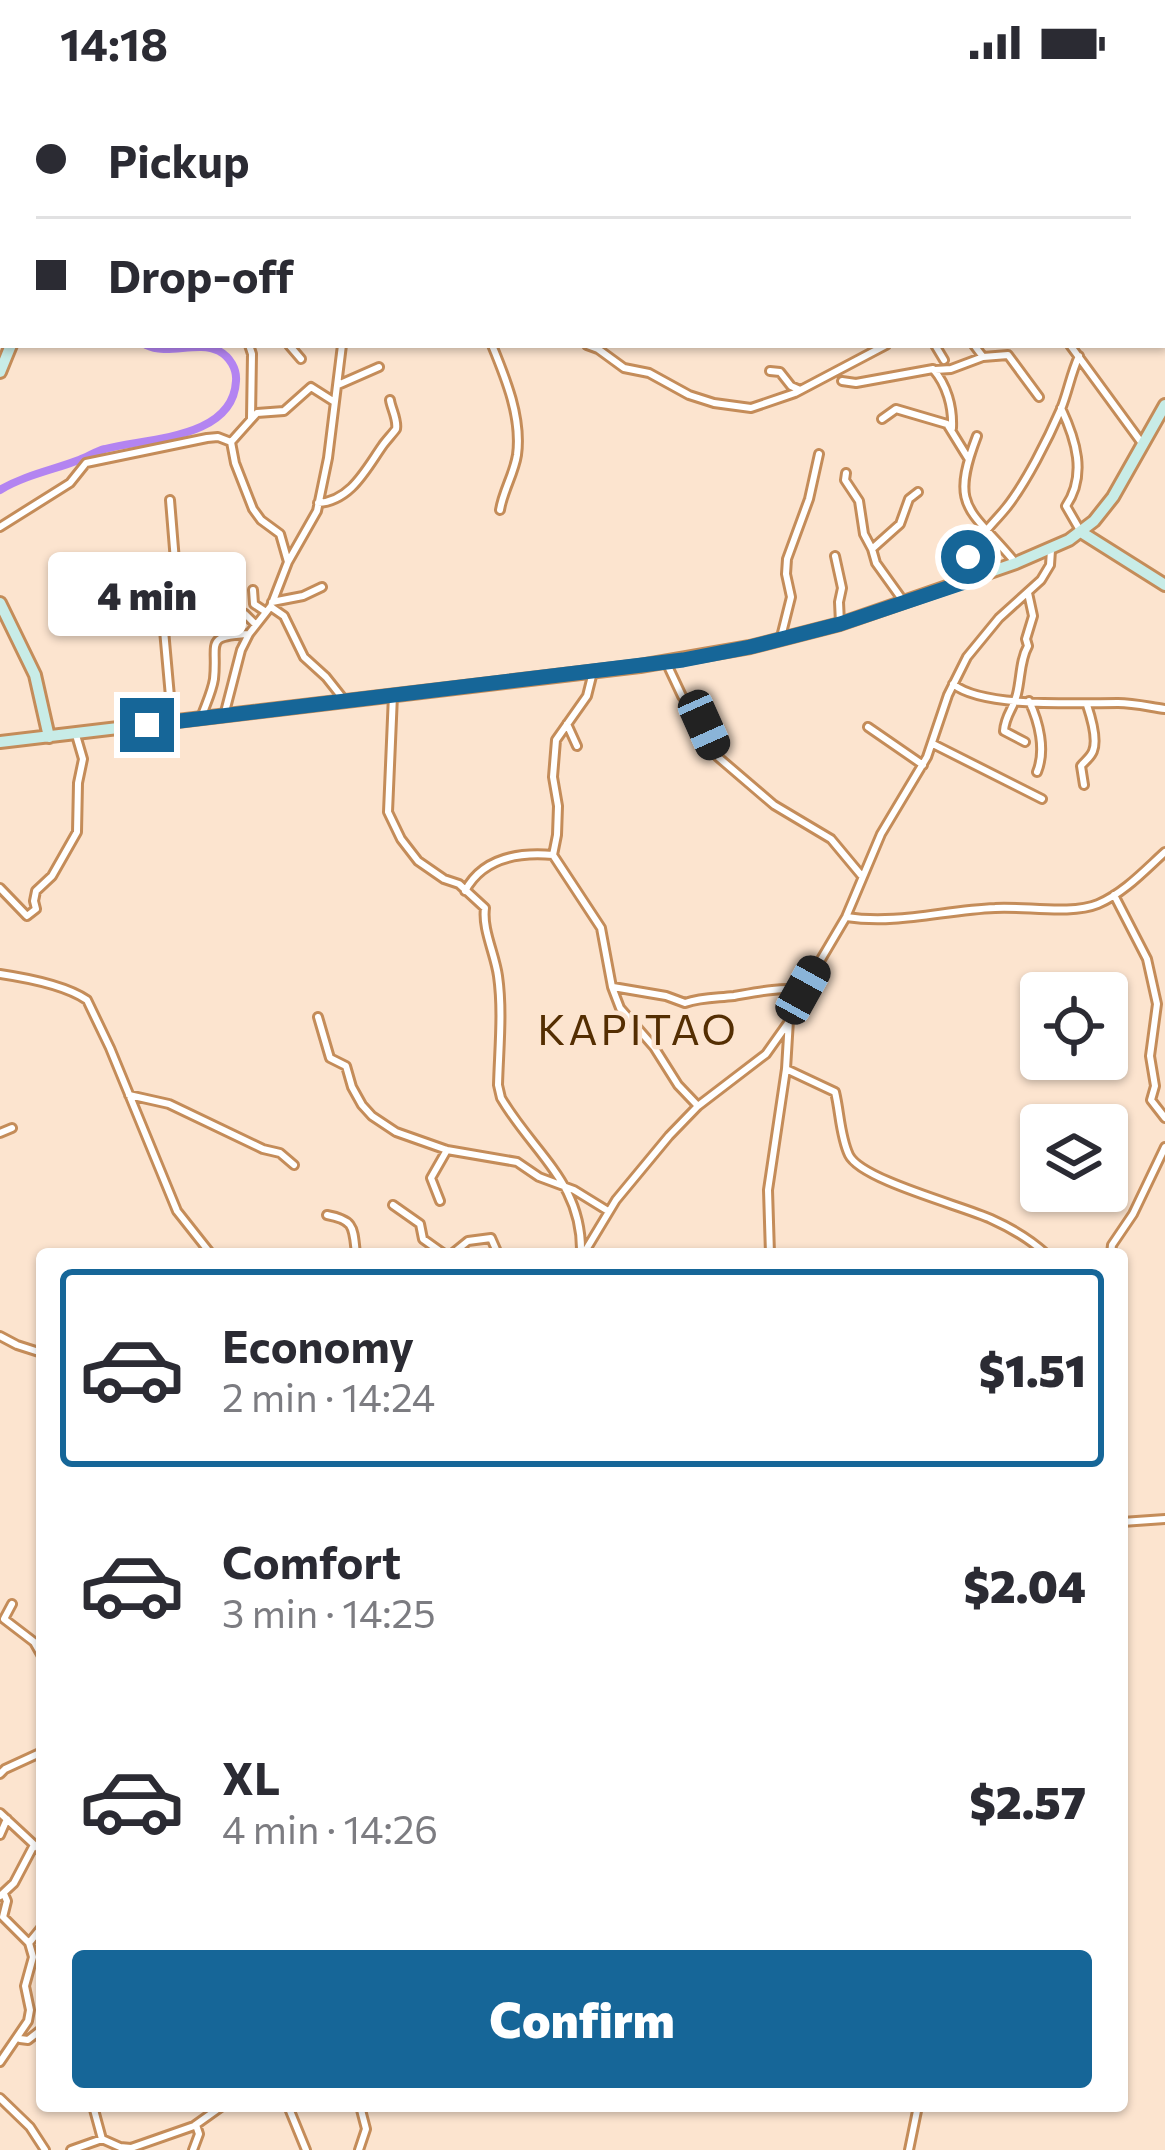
<!DOCTYPE html>
<meta charset="utf-8">
<style>
:root{--surface:#fff;--page:#f2f2f3;--text:#2b2b33;--muted:#7c7c81;--line:#e1e1e2;--accent:#166698}
body{margin:0;font-family:Commissioner,sans-serif;background:var(--page);color:var(--text);height:100vh;display:flex;flex-direction:column;font-size:45px;white-space:nowrap}
*{box-sizing:border-box;margin:0}
p{font-size:39px;color:var(--muted)}
.icon{flex:none;width:66px;height:66px;fill:none;stroke:currentColor;stroke-width:2;stroke-linecap:round;stroke-linejoin:round}
.map{position:relative;flex:1;overflow:hidden}
.sheet{position:absolute;left:36px;top:1164px;width:1092px;height:864px;display:flex;flex-direction:column;background:var(--surface);border-radius:12px;box-shadow:0 3px 9px #0004}
.sheet>*{flex:none}
.hud{position:absolute;left:0px;top:0px;width:1167px;height:264px;box-shadow:0 3px 9px #0004;display:grid;align-content:center;height:264px;padding:0 36px;background:var(--surface)}
.fabs{position:absolute;left:1020px;top:888px;display:grid;gap:24px}
.fabs a{display:grid;place-items:center;width:108px;height:108px;border-radius:12px;background:var(--surface);box-shadow:0 3px 9px #0004;font-size:60px}
.end{position:absolute;width:54px;height:54px;margin:-27px;border:15px solid #166698;background:#fff;box-shadow:0 0 0 6px #fff}
.from{border-radius:50%}
.bubble{position:absolute;height:84px;border-radius:12px;background:var(--surface);box-shadow:0 3px 9px #0004;font-size:39px;font-weight:800;line-height:84px;text-align:center}
.car{position:absolute;width:36px;height:72px;margin:-36px -18px;border-radius:15px;box-shadow:0 0 9px 3px #0007;background:linear-gradient(#222 24%,#8ab4d8 0 40%,#222 0 76%,#8ab4d8 0 86%,#222 0)}
.hud b{display:flex;align-items:center;gap:42px;height:114px;font-size:45px}
.hud b+b{border-top:3px solid var(--line)}
.hud i{width:30px;height:30px;background:var(--text)}
ul{padding:21px 0 0;list-style:none}
li{display:flex;align-items:center;gap:36px;height:198px;margin:0 24px 18px;padding:0 12px;border:6px solid transparent;border-radius:12px}
li div{flex:1}
li b{display:block;font-size:45px}
li em{font-style:normal;font-weight:800}
li.current{border-color:var(--accent)}
li>.icon{width:108px;height:108px;stroke-width:1.5}
.primary-button{display:flex;gap:24px;margin-top:auto;padding:24px 36px}
.primary-button a{flex:1;height:138px;border-radius:12px;background:var(--accent);color:#fff;font-size:48px;font-weight:800;line-height:138px;text-align:center}
.status{display:flex;justify-content:space-between;align-items:center;height:84px;padding:0 60px;background:var(--surface);direction:ltr}
.status svg{height:33px;fill:currentColor}
.map>svg:first-child{display:block}
</style>
<div class="status"><b>14:18</b><svg viewBox="0 0 49 12"><path d="M0 12V9h3v3zM5 12V6h3v6zM10 12V3h3v9zM15 12V0h3v12zM26 1h20v11H26zM47 4h2v5h-2z"/></svg></div>
<div class="map">
<svg width="1165" height="2066" viewBox="0 0 1165 2066">
<rect width="100%" height="100%" fill="#fce4cf"/>
<g fill="none" stroke-linecap="round" stroke-linejoin="round">
<!-- river -->
<path stroke="#b384f1" stroke-width="8" d="M260,3V0
M0,155L3,169
M0,406C25,391 53,386 79,376C88,373 96,367 105,365C145,354 233,356 236,297C237,285 230,273 219,267C197,256 168,272 146,261"/>
<defs>
<path id="street" d="M361,0L362,3
M724,0L725,3
M897,0V3
M987,0V3
M1102,0L1103,3
M402,3L404,0
M1113,3L1114,0
M1164,21H1165
M1164,87L1165,86
M1164,166L1165,168
M1164,253H1165
M249,261L252,270L251,334
M289,261L301,275
M492,261C506,295 522,334 517,371C514,390 503,407 500,426
M587,261L598,265L624,284L649,289L689,311L714,319L751,324L795,309L886,261
M935,261L944,276
M974,261L983,273L1008,271L1039,313
M1070,261L1141,358
M935,286L951,285L983,273
M770,287L780,288L791,302L800,306
M842,297L856,299L933,285C947,301 953,323 952,344
M338,301L379,283
M1061,324C1076,356 1087,391 1066,422L1081,448
M882,335L896,325L947,340L968,374
M977,352C949,425 970,424 1014,477
M231,358L235,379L253,425L261,436L280,450L288,478
M231,358L257,329L284,327L311,303L333,317
M846,389L845,396L859,417L864,450L872,465
M170,416L175,477L192,511L187,528L164,546L172,635
M318,419C351,417 366,385 383,361C385,358 394,348 396,345C398,336 391,324 390,316
M0,443L70,399L86,379L207,354L218,353L231,358
M835,472L842,504L839,518L840,539
M965,495C963,465 989,445 1006,424C1026,399 1048,355 1061,325C1068,308 1071,289 1079,272
M253,506L254,520L266,528
M272,518L303,512L322,503
M904,518L876,479L872,465L900,440L909,415L918,408
M146,521L159,534L164,546
M231,522L245,530L256,541
M271,523L284,532L304,573L326,593L345,617
M781,553L791,513L786,490L787,475L809,415L819,370
M666,578L682,612L704,641L718,673L774,721L831,755L861,791
M593,588L587,612L556,656L553,693L558,722L557,751L553,771L601,844L612,903L620,924L654,963L678,1001L698,1022
M953,600C982,624 1079,619 1118,619C1134,619 1150,623 1165,625
M393,611L388,728L401,755L418,777L444,795L459,800L485,824C482,845 495,870 498,892C503,927 499,965 498,1001L501,1014C534,1070 583,1099 581,1170
M1029,617C1039,638 1046,666 1037,688
M225,628L241,566L249,550L271,522L288,478L317,427L328,374L342,261
M201,634C205,622 212,608 214,595C218,559 203,552 249,550
M567,640L577,662
M868,643L923,681
M1025,658L1004,647C1005,631 1014,624 1017,610C1021,594 1020,576 1028,562L1026,555L1033,532L1028,509
M933,660L1042,715
M1084,701L1081,682C1085,677 1091,673 1093,667C1098,655 1091,633 1087,621
M0,804L27,832L36,825L34,817L36,807L52,792L77,748L78,699L83,675L76,651
M465,807C483,773 519,768 553,771
M1114,811L1147,875L1157,920L1150,972L1155,1002L1151,1016L1165,1034
M846,833C897,841 944,826 995,824C1025,822 1071,831 1098,820C1124,809 1145,786 1165,768
M0,890C27,894 65,901 87,916L110,964L177,1127L211,1170
M613,903L666,912L685,919C702,913 716,914 734,912C757,908 780,903 803,906
M318,933L330,974L346,982L352,1003L362,1021L372,1032L396,1048L447,1066L517,1078L539,1093L574,1106L608,1127
M786,985L835,1008C840,1028 840,1052 849,1071C861,1096 963,1122 991,1135C1011,1144 1030,1155 1046,1170
M129,1011L169,1020L263,1065L280,1069L294,1081
M0,1049L12,1044
M440,1117L431,1094L447,1066
M393,1121L420,1140L423,1155L444,1170
M327,1131C355,1136 353,1144 356,1170
M584,1169L616,1116L669,1052L698,1022L766,970L788,939
M452,1170L468,1157L491,1154L498,1170
M770,1170L768,1106L786,985L789,936L803,906L846,833L881,750L927,673L948,611L967,573L999,534L1041,496L1050,481L1051,466
M1111,1170L1112,1161L1133,1130L1165,1063
M0,1252L17,1261L42,1269
M1122,1438L1165,1435
M12,1520L4,1535L34,1558L42,1572
M0,1690L5,1685L42,1668
M0,1729L42,1768
M0,1751L7,1735
M0,1812L14,1799L34,1761
M29,1859L42,1843
M20,1955L28,1956L42,1945
M0,1978L28,1937L30,1926L25,1902L33,1873L29,1859L3,1833L7,1817L4,1810
M0,2014L30,2043L45,2066
M93,2022L102,2055
M288,2022L306,2066
M71,2066L102,2055L120,2063L131,2064L194,2042L222,2022
M193,2066L199,2050L196,2041
M359,2066L366,2045L360,2022
M909,2066L918,2022"/>
<path id="secondary" d="M17,3L18,0
M0,288L11,261
M1081,448L1165,501
M0,519L35,591L49,653
M0,658L640,582L750,563L840,540L1016,479L1069,456L1094,437L1113,413L1165,321"/>
</defs>
<!-- street casing -->
<use href="#street" stroke="#c48c59" stroke-width="12"/>
<!-- secondary casing -->
<use href="#secondary" stroke="#c48c59" stroke-width="16"/>
<!-- street -->
<use href="#street" stroke="#fff" stroke-width="6"/>
<!-- secondary -->
<use href="#secondary" stroke="#c8ece7" stroke-width="10"/>
</g>
<g fill="none" stroke-linecap="round" stroke-linejoin="round">
<!-- route -->
<path stroke="#166698" stroke-width="15" d="M147,641L683,576L750,563L840,540L965,498L964,487L968,473"/>
</g>
<g text-anchor="middle" stroke-width="9" stroke-linejoin="round" paint-order="stroke">
<!-- quarter labels -->
<g font-size="42" letter-spacing="3" fill="#542e02" stroke="#fce4cf">
<text x="638" y="961">KAPITAO</text>
</g>
</g>
</svg>
<div class="fabs">
<a><svg class="icon" aria-label="locate" viewBox="0 0 24 24"><circle cx="12" cy="12" r="6"/><path d="M12 2v4M12 18v4M2 12h4M18 12h4"/></svg></a>
<a><svg class="icon" aria-label="layers" viewBox="0 0 24 24"><path d="M12 4l9 5-9 5-9-5zM3 14l9 5 9-5"/></svg></a>
</div>
<i class="end from" style="left:968px;top:473px"></i>
<i class="end" style="left:147px;top:641px"></i>
<div class="bubble" style="left:48px;top:468px;width:198px">4 min</div>
<i class="car" style="left:704px;top:641px;rotate:156deg"></i>
<i class="car" style="left:803px;top:906px;rotate:29deg"></i>
<div class="hud">
<b><i class="from"></i>Pickup</b>
<b><i></i>Drop-off</b>
</div>
<section class="sheet">
<ul>
<li class="current"><svg class="icon" aria-label="car" viewBox="0 0 24 24"><path d="M5 17H2v-5l4-1 3-4h7l3 4 3 1v5h-3M9 17h6M6 11h13"/><circle cx="7" cy="17" r="2"/><circle cx="17" cy="17" r="2"/></svg><div><b>Economy</b><p>2 min · 14:24</p></div><em>$1.51</em></li>
<li><svg class="icon" aria-label="car" viewBox="0 0 24 24"><path d="M5 17H2v-5l4-1 3-4h7l3 4 3 1v5h-3M9 17h6M6 11h13"/><circle cx="7" cy="17" r="2"/><circle cx="17" cy="17" r="2"/></svg><div><b>Comfort</b><p>3 min · 14:25</p></div><em>$2.04</em></li>
<li><svg class="icon" aria-label="car" viewBox="0 0 24 24"><path d="M5 17H2v-5l4-1 3-4h7l3 4 3 1v5h-3M9 17h6M6 11h13"/><circle cx="7" cy="17" r="2"/><circle cx="17" cy="17" r="2"/></svg><div><b>XL</b><p>4 min · 14:26</p></div><em>$2.57</em></li>
</ul>
<div class="primary-button"><a>Confirm</a></div>
</section>
</div>
